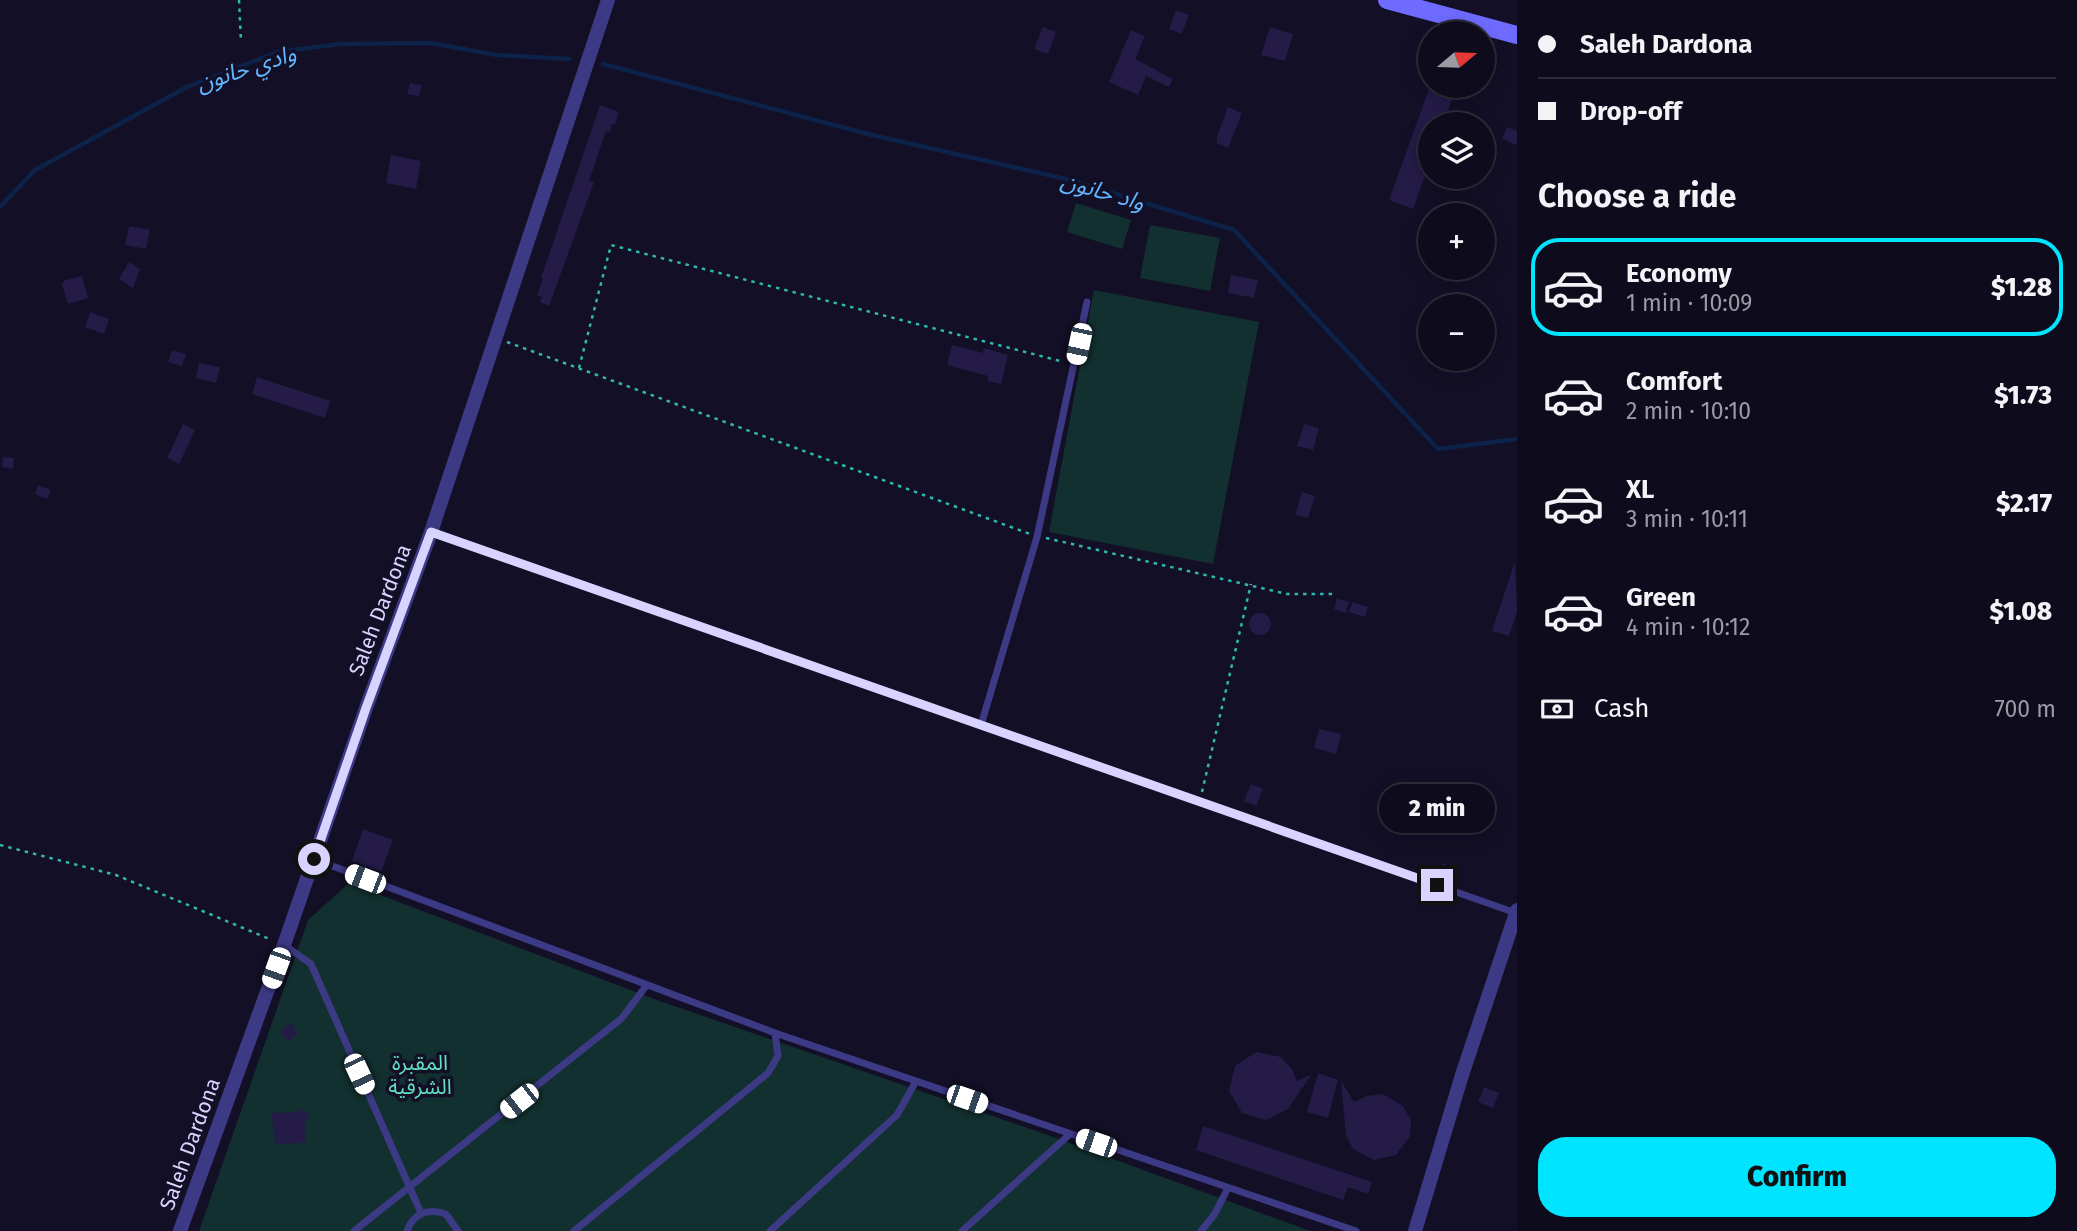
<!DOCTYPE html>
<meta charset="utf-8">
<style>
:root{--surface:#0e0b1c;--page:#171425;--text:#f1f3f6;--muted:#9b9ba3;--line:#2e2b3b;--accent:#00e5ff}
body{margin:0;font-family:"Fira Sans","Noto Sans Arabic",sans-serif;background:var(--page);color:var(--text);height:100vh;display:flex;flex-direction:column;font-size:26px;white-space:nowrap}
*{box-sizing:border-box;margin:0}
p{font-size:23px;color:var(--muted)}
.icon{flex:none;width:38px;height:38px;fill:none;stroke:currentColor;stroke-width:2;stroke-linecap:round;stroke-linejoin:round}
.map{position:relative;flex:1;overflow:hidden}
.sheet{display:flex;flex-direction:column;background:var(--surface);width:560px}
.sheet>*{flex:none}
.banner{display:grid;align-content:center;height:154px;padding:0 21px;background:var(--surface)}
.needle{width:46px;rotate:71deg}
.controls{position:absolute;left:1418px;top:21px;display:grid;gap:14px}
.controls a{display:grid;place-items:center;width:77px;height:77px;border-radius:50%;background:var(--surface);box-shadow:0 4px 18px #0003,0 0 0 2px var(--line);font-size:35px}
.end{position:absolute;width:32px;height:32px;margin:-16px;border:9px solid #d9d4ff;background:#111;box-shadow:0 0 0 4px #111}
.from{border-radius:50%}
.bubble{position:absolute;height:49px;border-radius:24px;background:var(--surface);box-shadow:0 4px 18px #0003,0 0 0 2px var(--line);font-size:23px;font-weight:800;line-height:49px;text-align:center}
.car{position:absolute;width:21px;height:42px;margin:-21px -10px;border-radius:9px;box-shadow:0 0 5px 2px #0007;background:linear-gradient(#fff 24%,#345 0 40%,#fff 0 76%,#345 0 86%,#fff 0)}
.banner b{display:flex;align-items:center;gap:24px;height:66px;font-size:26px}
.banner b+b{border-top:2px solid var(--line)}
.banner i{width:18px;height:18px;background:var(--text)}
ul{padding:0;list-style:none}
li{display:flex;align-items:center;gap:21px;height:98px;margin:0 14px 10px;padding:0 7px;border:4px solid transparent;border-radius:28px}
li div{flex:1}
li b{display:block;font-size:26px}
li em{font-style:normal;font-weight:800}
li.on{border-color:var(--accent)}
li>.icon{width:63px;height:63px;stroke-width:1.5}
h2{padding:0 21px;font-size:32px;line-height:84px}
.pay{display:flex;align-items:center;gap:18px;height:77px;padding:0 21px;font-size:26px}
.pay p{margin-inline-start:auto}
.button{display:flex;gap:14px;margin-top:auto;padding:14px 21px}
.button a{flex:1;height:80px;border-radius:28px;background:var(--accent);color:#111;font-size:28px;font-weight:800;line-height:80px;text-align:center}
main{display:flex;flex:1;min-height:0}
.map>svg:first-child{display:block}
</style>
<main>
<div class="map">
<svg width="1517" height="1231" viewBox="0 0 1517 1231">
<rect width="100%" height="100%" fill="#130f26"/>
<!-- green -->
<path fill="#12302f" d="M1076,203L1131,220L1122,249L1067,232Z
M1150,225L1220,238L1210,291L1140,278Z
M1094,290L1259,322L1213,564L1049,532Z
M349,883L657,1000L1042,1133L1310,1231H199L308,920Z"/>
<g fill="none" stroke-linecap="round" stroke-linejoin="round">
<!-- stream -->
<path stroke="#0c2248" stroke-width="4.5" d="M603,64L872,135L1066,179L1234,230L1438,449L1517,439
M0,207L35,170L187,87L278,52L340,44L430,43L497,55L569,59"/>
</g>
<!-- building -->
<path fill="#241b47" d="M1176,10L1189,15L1182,34L1169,29Z
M1043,27L1056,32L1048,54L1034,49Z
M1270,27L1293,34L1285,61L1261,55Z
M1131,30L1145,36L1135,59L1173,79L1169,87L1146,76L1138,95L1109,82Z
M410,83L422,85L419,96L407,94Z
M1430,86H1457L1443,124H1430V162L1413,209L1389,200Z
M600,105L619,112L615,124H612L610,132L606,131L589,181L594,182L549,306L540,302L542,297L537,295L543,278H541Z
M1228,107L1242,113L1228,148L1217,143V136Z
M1507,127L1517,131V145L1502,139Z
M391,155L421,161L416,189L386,183Z
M129,226L150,230L146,249L125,245Z
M129,262L140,269L133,288L119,279Z
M1231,275L1258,280L1254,298L1228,293Z
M82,276L88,298L68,304L62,284L65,280Z
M90,312L109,319L104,334L85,327Z
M952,345L983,353L984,348L1008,355L1001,384L987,381L988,376L947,365Z
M172,350L186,354L182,366L168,362Z
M199,363L220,367L216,383L196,378Z
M257,377L330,401L325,418L252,394Z
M183,424L195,430L179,464L167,458Z
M1304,424L1319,428L1313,450L1297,446Z
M3,457L14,458L13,469L2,467Z
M38,485L51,490L47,499L35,494Z
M1302,492L1315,496L1308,518L1295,515Z
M1515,561L1517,611L1509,636L1492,631Z
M1337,598L1349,602L1346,613L1334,609Z
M1352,602L1368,607L1365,617L1349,612Z
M1249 624a11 11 0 1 1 22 0a11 11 0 1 1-22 0Z
M1319,729L1341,734L1336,754L1314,748Z
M1251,784L1263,789L1256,806L1244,801Z
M363,829L393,840L381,872L352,861Z
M1442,863L1454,867L1450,879L1438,876Z
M292,1023L297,1034L289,1042L279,1032Z
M1256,1052L1281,1057L1292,1069L1297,1081L1311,1075L1288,1109L1266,1120L1242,1113L1229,1091L1235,1066Z
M1318,1073L1338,1080L1328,1118L1307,1112Z
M1341,1081L1354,1102L1367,1096L1383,1094L1403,1106L1411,1120L1410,1136L1396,1155L1374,1160L1353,1149L1346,1135Z
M1484,1087L1499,1093L1493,1108L1478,1102Z
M303,1109L310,1116L305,1121L306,1142L276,1145L271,1113L298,1112Z
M1203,1126L1372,1182L1368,1194L1348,1187L1343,1200L1196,1150Z"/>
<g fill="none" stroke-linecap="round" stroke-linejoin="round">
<!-- path -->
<path stroke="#2fb8b0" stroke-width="2.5" stroke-dasharray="3.5 5" stroke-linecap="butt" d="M239,0L241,42
M507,342L1030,534
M579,368L611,245L1064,362
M1046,538L1287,594H1337
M1202,792L1251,584
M0,845L116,875L272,940"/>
<!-- lane -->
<path stroke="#3d3a85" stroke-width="7" d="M431,532L1516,913
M981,725L1037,537L1087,302
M314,859L775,1033L1356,1231
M284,945L311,964L421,1213
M354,1231L622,1018L646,986
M407,1231C413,1213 429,1208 446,1214L458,1231
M574,1231L768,1073L778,1056L775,1033
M770,1231L897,1115L916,1081
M962,1231L1070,1134
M1201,1231L1214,1215L1228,1188"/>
<!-- street -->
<path stroke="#3d3a85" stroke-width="14" d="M180,1231L284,945L366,708L431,532L608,0
M1415,1231L1462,1075L1517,910"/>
<!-- secondary -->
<path stroke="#6f6bff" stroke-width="18" d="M1387,0L1517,35"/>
</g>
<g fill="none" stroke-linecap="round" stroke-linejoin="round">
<!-- route -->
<path stroke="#d9d4ff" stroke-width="9" d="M314,859L366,708L431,532L1437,885"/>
</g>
<g text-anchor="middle" stroke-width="7" stroke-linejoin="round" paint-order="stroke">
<!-- street labels -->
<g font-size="21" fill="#d9d4ff" stroke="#130f26">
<text transform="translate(380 610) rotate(-69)" y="7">Saleh Dardona</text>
<text transform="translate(190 1144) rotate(-70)" y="7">Saleh Dardona</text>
</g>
<!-- park labels -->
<g font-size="21" fill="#5fe0c0" stroke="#130f26">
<text x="420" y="1070">المقبرة<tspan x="420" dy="24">الشرقية</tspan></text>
</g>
<!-- water labels -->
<g font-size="23" font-style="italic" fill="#62b6ff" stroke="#130f26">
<text transform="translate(246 68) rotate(-18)" y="8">وادي حانون</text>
<text transform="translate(1103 191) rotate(16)" y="8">واد حانون</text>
</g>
</g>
</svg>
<div class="controls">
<a><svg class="needle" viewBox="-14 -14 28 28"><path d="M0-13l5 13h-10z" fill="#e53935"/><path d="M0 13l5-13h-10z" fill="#9b9ba3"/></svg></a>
<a><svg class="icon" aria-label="layers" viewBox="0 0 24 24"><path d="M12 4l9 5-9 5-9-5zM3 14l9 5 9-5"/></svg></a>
<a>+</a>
<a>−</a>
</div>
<i class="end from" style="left:314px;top:859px"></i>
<i class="end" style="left:1437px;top:885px"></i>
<div class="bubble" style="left:1379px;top:784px;width:116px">2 min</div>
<i class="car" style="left:1079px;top:344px;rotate:192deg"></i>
<i class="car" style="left:365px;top:879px;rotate:291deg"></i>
<i class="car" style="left:276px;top:968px;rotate:200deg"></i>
<i class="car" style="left:359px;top:1074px;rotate:155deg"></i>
<i class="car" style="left:967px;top:1099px;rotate:109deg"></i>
<i class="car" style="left:519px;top:1101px;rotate:232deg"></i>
<i class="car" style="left:1096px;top:1143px;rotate:289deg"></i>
</div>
<section class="sheet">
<div class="banner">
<b><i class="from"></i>Saleh Dardona</b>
<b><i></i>Drop-off</b>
</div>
<h2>Choose a ride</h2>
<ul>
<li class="on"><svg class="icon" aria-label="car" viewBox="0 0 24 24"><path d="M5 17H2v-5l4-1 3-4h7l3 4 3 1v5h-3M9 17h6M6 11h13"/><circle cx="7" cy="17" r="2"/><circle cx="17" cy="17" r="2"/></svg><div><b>Economy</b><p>1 min · 10:09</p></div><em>$1.28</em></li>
<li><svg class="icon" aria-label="car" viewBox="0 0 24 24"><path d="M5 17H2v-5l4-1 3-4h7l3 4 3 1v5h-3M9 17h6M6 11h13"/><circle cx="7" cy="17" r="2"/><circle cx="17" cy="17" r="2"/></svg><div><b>Comfort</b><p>2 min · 10:10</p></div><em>$1.73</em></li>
<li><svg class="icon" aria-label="car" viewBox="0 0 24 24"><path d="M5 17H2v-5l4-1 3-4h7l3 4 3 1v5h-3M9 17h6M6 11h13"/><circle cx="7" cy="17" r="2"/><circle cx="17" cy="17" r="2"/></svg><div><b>XL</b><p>3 min · 10:11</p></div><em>$2.17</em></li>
<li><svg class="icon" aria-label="car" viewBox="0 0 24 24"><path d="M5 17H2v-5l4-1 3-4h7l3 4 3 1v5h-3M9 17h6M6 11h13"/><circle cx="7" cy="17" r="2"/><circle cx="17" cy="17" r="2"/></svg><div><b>Green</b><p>4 min · 10:12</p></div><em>$1.08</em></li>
</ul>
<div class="pay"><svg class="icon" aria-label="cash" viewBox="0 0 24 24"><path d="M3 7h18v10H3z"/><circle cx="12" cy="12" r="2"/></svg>Cash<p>700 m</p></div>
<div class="button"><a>Confirm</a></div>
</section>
</main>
